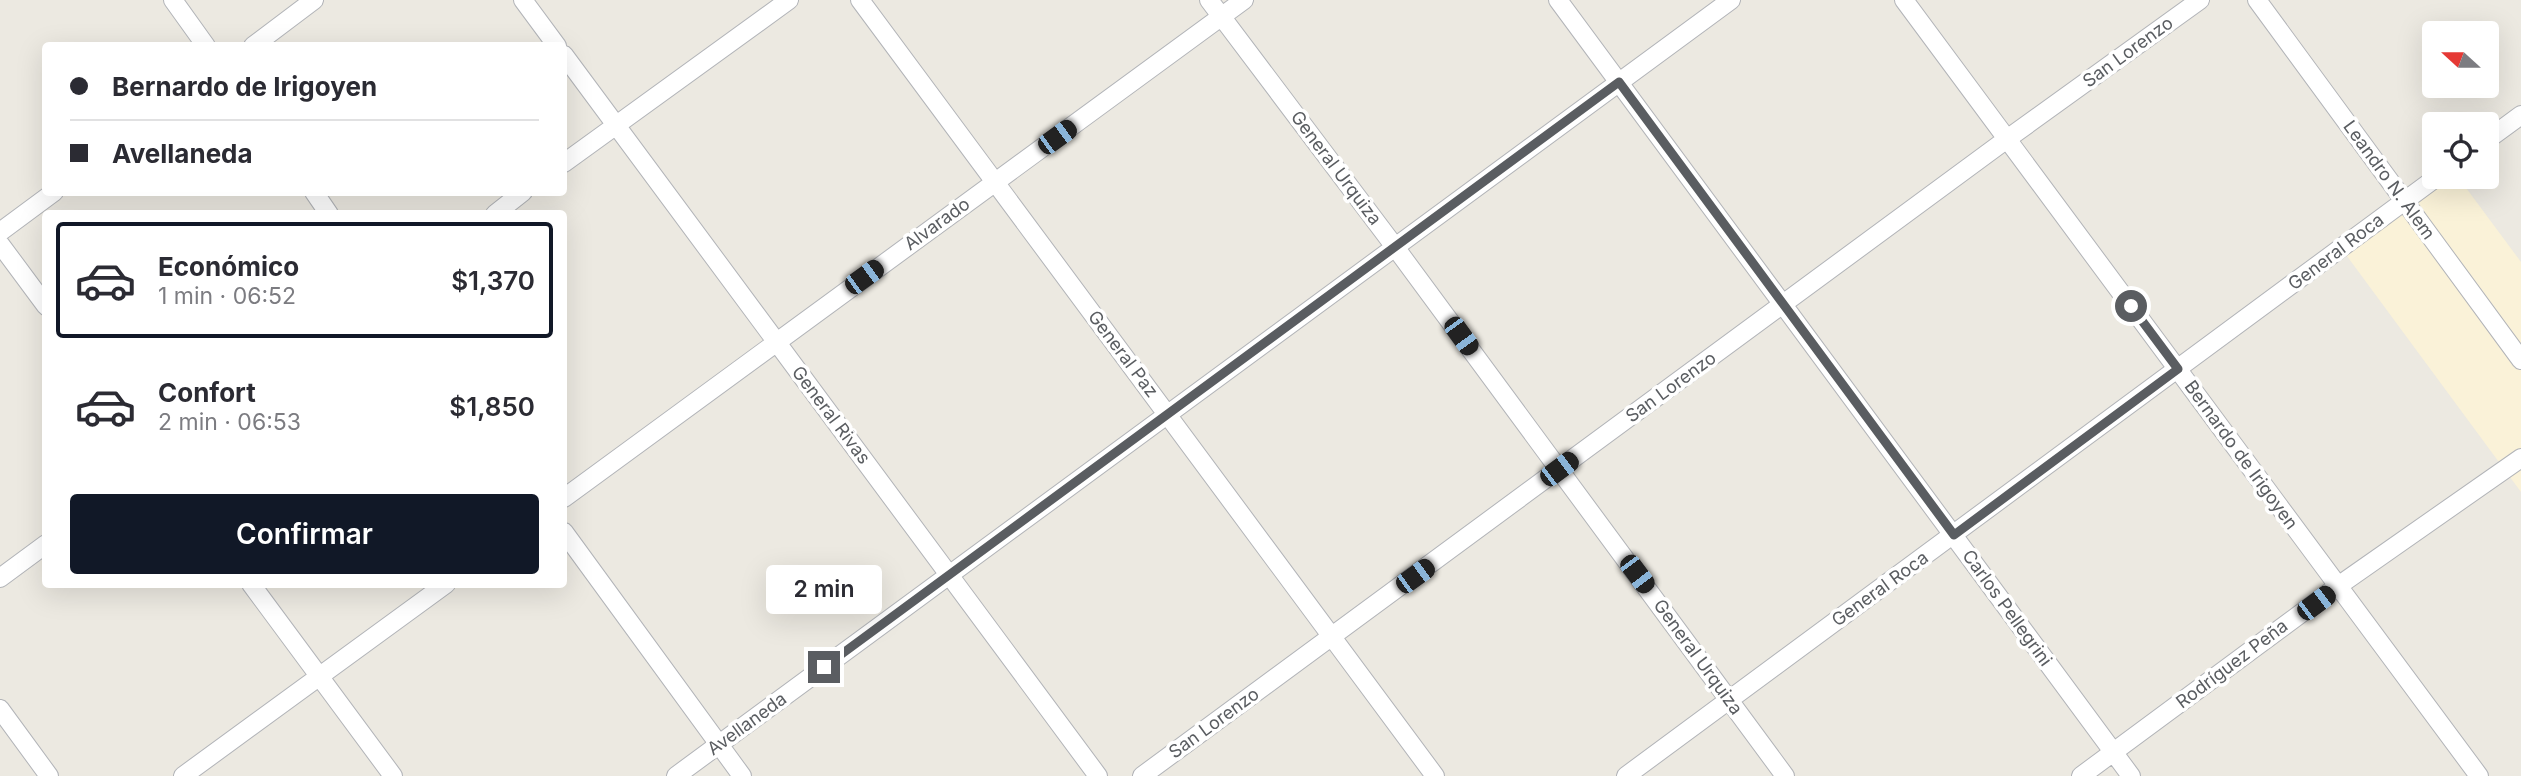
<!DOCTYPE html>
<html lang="es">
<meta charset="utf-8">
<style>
:root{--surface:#fff;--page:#f2f2f3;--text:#2b2b33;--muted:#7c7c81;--line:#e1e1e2;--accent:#111827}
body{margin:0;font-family:Inter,sans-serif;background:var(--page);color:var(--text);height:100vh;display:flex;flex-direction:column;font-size:26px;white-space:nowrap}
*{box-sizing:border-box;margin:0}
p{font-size:23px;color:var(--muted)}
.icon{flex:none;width:38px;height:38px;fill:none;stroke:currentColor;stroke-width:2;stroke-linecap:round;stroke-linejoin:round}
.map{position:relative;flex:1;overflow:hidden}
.drawer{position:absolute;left:42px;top:210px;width:525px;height:378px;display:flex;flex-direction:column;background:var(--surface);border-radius:7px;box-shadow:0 7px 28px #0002}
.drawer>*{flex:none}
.guide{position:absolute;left:42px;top:42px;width:525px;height:154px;border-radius:7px;box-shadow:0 7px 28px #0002;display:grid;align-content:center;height:154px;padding:0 28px;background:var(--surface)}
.needle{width:46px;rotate:291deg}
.controls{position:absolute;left:2422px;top:21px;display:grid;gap:14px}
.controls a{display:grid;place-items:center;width:77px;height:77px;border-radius:7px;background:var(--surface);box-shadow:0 7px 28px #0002;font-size:35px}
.end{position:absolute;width:32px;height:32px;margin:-16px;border:9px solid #5a5d61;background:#fff;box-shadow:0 0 0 4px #fff}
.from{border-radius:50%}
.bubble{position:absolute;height:49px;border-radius:7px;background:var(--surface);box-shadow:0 7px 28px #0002;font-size:23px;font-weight:600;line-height:49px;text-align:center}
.car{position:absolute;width:21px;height:42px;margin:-21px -10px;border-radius:9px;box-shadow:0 0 5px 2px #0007;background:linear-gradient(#222 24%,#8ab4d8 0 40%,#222 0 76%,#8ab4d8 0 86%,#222 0)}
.guide b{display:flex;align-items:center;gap:24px;height:66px;font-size:26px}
.guide b+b{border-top:2px solid var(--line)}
.guide i{width:18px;height:18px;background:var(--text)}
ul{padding:12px 0 0;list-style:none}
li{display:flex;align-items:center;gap:21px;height:116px;margin:0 14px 10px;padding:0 14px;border:4px solid transparent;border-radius:7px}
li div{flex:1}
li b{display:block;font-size:26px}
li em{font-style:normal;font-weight:600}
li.selected{border-color:var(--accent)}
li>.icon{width:63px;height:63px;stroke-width:1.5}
.button{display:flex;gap:14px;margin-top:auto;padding:14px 28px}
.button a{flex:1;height:80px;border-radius:7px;background:var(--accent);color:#fff;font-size:28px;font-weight:600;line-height:80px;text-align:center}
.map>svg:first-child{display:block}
</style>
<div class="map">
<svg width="2521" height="776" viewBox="0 0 2521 776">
<rect width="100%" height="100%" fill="#ece9e1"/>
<!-- commercial -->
<path fill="#faf2d8" d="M2437,177H2458L2521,262V492L2341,248Z"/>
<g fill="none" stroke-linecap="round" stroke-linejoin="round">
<defs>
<path id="minor" d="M173,0L206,46
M523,0L557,46
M860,0L1435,776
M1209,0L1395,247L1785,776
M1558,0L2131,776
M1904,0L2479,776
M2257,0L2521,360
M253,46L314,0
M564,55L1098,776
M2487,140L2521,115
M564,163L789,0
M314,192L329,214
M495,214L523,192
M0,232L54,192
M0,244L46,306
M564,498L1244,0
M564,532L742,776
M0,578L46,544
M251,584L393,776
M0,709L49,776
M183,776L446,584
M676,776L1731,0
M1142,776L2007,139L2200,0
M1626,776L2437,177
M2081,776L2338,586L2521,458"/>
</defs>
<!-- minor casing -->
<use href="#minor" stroke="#b2b4b8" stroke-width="20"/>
<!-- minor -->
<use href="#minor" stroke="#fff" stroke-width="18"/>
</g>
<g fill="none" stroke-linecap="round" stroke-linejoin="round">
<!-- route -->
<path stroke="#5a5d61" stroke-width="9" d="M824,667L1619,82L1954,535L2178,369L2131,306"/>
</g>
<g text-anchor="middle" stroke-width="7" stroke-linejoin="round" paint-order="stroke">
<!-- street labels -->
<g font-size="18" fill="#5a5d61" stroke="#fff">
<text transform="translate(2128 52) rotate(-36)" y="6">San Lorenzo</text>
<text transform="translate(1336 168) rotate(53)" y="6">General Urquiza</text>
<text transform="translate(2389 180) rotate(54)" y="6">Leandro N. Alem</text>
<text transform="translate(937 224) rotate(-36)" y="6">Alvarado</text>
<text transform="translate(2336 252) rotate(-37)" y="6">General Roca</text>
<text transform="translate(1123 354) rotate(53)" y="6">General Paz</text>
<text transform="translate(1671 387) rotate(-36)" y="6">San Lorenzo</text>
<text transform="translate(831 415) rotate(53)" y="6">General Rivas</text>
<text transform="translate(2241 455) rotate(54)" y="6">Bernardo de Irigoyen</text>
<text transform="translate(1880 589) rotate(-36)" y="6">General Roca</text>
<text transform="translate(2007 608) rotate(54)" y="6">Carlos Pellegrini</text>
<text transform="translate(1698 657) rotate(54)" y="6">General Urquiza</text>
<text transform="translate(2232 664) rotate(-37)" y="6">Rodríguez Peña</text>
<text transform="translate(1214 723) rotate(-36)" y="6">San Lorenzo</text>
<text transform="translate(747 724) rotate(-36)" y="6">Avellaneda</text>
</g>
</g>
</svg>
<div class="controls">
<a><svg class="needle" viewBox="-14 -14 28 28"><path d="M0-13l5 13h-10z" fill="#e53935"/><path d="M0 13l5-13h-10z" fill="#7c7c81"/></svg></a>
<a><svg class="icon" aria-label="locate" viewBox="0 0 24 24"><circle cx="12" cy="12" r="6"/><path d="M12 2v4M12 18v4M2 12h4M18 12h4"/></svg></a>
</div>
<i class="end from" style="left:2131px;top:306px"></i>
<i class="end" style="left:824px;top:667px"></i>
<div class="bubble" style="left:766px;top:565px;width:116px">2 min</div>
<i class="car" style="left:1057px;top:137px;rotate:54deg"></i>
<i class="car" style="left:864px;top:277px;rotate:54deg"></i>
<i class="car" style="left:1461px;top:336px;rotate:144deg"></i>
<i class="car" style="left:1559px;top:469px;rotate:53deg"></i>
<i class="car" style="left:1637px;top:574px;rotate:143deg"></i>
<i class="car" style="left:1415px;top:576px;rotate:54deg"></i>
<i class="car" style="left:2316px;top:603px;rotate:53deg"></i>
<div class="guide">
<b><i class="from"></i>Bernardo de Irigoyen</b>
<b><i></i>Avellaneda</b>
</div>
<section class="drawer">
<ul>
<li class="selected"><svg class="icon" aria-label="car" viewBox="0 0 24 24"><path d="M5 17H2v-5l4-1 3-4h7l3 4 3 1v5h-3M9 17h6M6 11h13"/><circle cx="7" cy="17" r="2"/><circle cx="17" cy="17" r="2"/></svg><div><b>Económico</b><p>1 min · 06:52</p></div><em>$1,370</em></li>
<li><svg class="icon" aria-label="car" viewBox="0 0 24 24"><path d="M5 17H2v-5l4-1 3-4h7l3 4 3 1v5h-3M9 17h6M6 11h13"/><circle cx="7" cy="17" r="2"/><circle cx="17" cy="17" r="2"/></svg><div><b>Confort</b><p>2 min · 06:53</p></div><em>$1,850</em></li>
</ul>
<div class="button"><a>Confirmar</a></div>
</section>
</div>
